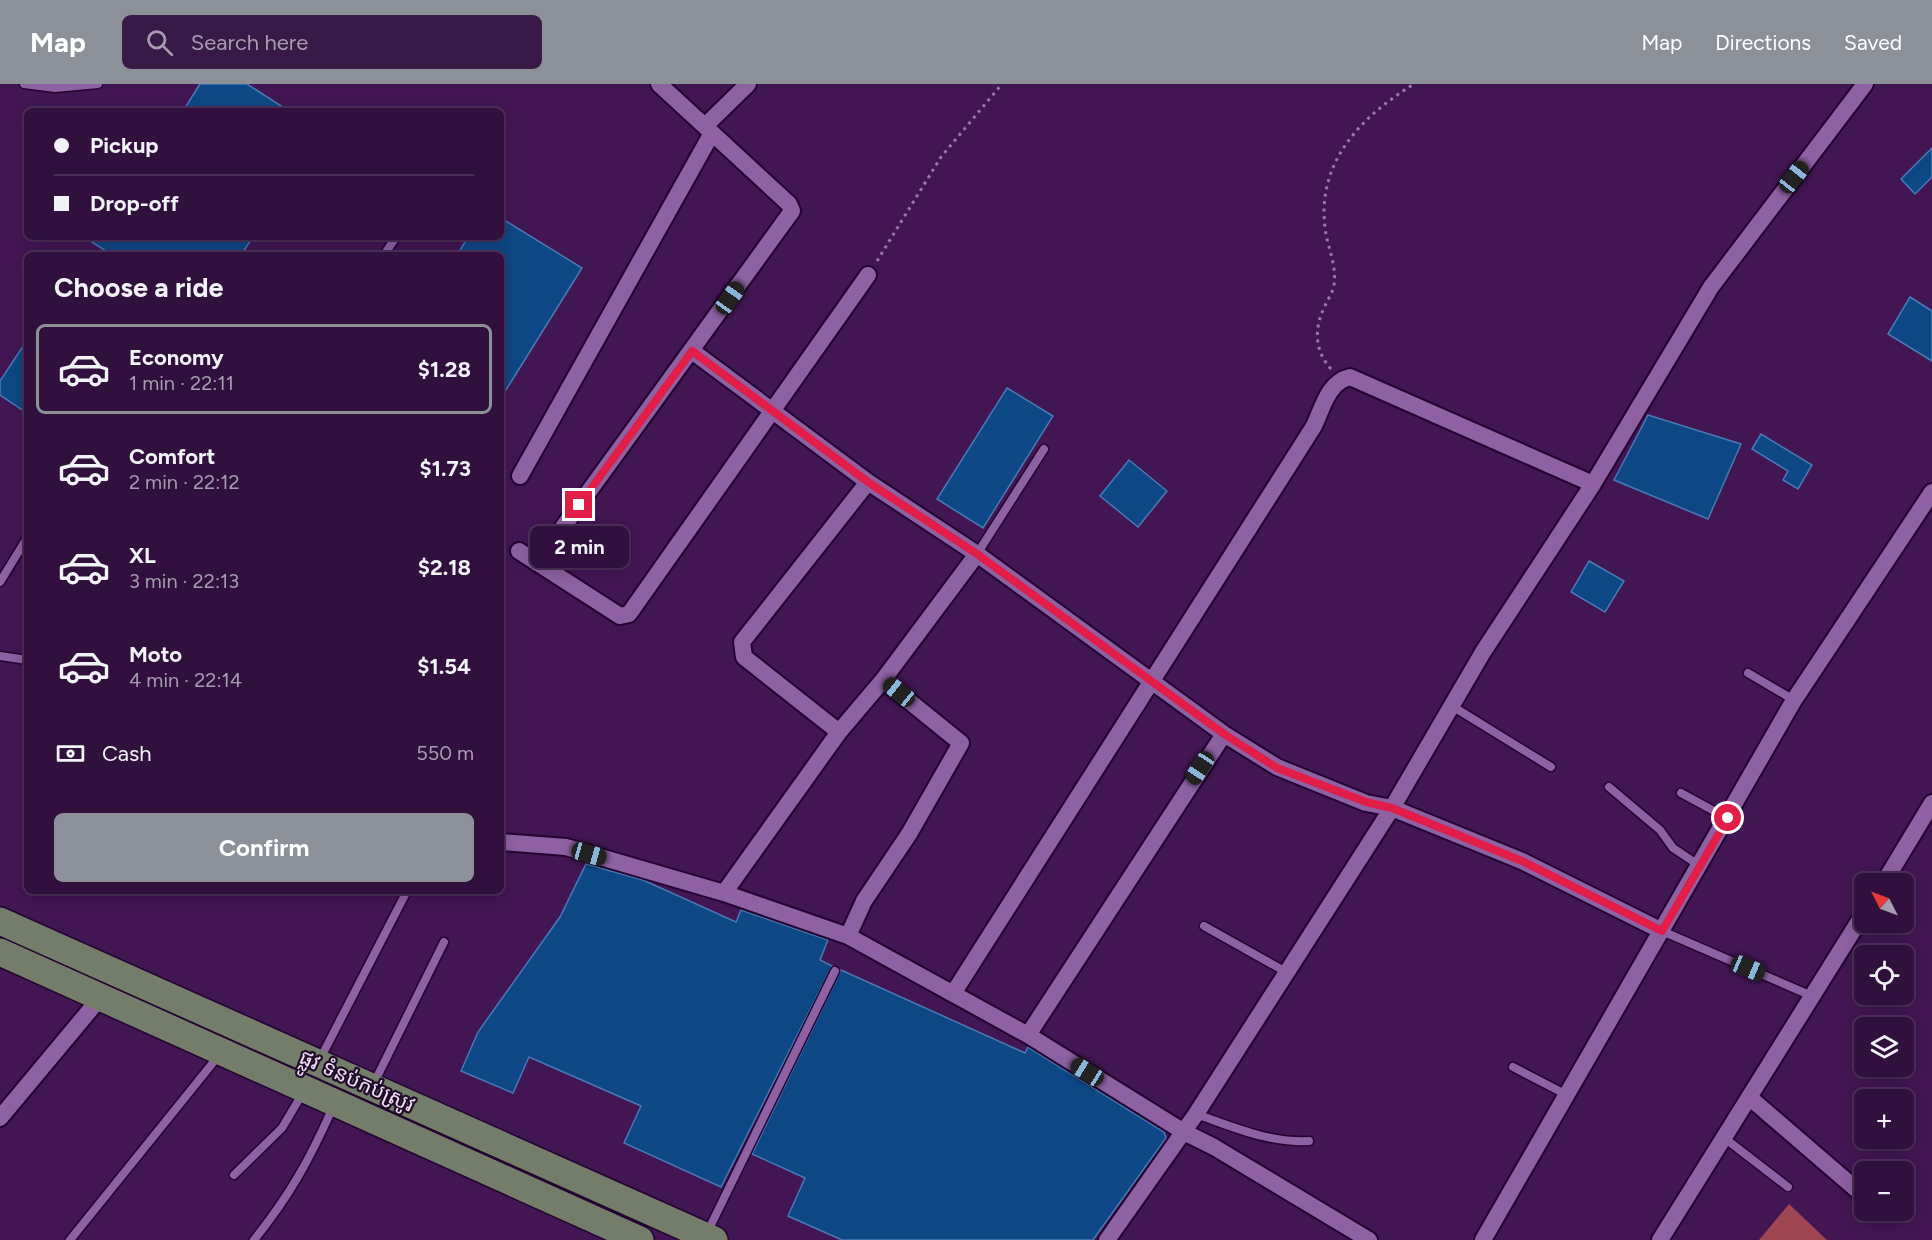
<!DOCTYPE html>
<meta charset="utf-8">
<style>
:root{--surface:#31103e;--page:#391945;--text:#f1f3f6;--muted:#a89db0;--line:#4c3058;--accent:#8c9099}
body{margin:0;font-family:Figtree,"Noto Sans Khmer",sans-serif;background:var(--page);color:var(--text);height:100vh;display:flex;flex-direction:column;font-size:22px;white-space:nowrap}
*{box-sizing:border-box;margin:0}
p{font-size:20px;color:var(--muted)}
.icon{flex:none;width:33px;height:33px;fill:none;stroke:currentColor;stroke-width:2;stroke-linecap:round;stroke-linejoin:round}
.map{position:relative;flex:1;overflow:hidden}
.sheet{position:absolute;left:24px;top:168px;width:480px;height:642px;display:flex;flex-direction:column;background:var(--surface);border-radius:9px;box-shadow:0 3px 15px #0003,0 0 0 2px var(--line)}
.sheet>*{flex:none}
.top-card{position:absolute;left:24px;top:24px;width:480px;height:132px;border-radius:9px;box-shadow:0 3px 15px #0003,0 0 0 2px var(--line);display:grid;align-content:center;height:132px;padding:0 30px;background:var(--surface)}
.needle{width:39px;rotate:312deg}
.controls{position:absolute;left:1854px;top:789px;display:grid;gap:12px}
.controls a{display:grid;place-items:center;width:60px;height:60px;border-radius:9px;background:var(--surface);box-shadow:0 3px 15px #0003,0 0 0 2px var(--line);font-size:30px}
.end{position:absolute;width:27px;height:27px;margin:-14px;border:8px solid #e11d48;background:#fff;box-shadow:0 0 0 3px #fff}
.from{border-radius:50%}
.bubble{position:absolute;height:42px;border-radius:9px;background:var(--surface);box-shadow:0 3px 15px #0003,0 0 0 2px var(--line);font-size:20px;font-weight:700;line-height:42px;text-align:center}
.car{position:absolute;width:18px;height:36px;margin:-18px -9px;border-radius:8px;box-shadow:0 0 4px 2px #0007;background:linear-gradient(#222 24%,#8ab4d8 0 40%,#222 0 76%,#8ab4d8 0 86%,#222 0)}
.top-card b{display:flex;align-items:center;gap:21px;height:57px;font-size:22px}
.top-card b+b{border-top:2px solid var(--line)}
.top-card i{width:15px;height:15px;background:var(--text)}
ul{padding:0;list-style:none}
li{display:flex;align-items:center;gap:18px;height:90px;margin:0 12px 9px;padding:0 18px;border:3px solid transparent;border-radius:9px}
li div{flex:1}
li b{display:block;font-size:22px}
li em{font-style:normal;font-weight:700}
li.active{border-color:var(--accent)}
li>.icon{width:54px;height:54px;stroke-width:1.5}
h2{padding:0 30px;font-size:27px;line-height:72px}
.pay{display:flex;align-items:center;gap:15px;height:66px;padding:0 30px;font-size:22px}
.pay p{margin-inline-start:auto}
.cta{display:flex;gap:12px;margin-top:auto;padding:12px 30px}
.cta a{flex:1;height:69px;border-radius:9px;background:var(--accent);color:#fff;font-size:24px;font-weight:700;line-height:69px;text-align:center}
header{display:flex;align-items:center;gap:36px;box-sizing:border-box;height:84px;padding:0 30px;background:var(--accent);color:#fff}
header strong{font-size:28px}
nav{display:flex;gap:33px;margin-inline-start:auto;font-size:21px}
.search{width:420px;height:54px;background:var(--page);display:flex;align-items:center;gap:15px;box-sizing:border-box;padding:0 21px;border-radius:9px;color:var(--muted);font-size:22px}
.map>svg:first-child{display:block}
</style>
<header>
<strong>Map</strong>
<div class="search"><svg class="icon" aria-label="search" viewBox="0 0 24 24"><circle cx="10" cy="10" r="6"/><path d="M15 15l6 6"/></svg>Search here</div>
<nav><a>Map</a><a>Directions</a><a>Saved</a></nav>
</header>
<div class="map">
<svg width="1932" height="1156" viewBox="0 0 1932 1156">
<rect width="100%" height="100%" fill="#411652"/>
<!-- water -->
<path fill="#9e4651" d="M1789,1120L1827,1156H1759Z"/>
<!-- building -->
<path fill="#0e4785" stroke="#497ab7" stroke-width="1.5" d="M200,0H247L289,27H183Z
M1932,64V93L1915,110L1901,95Z
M501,134L582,184L501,314V171H457L468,153H501Z
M84,153H253L241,171H112Z
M1910,213L1932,227V277L1888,250Z
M27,256V329L0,311V297Z
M1007,304L1053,332L983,444L937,415Z
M1648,331L1741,360L1708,435L1614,396Z
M1761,350L1812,381L1798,405L1783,396L1788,387L1752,365Z
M1129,376L1167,407L1138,443L1100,412Z
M1589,477L1624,497L1605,528L1571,508Z
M586,780L643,796L736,838L741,826L828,856L820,876L832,882L721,1103L624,1059L641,1022L529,973L513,1009L461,987L478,948L560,833Z
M841,886L1025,969L1028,963L1164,1048L1166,1054L1093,1156H842L788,1132L805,1094L752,1070Z"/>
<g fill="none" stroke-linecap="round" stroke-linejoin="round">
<defs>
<path id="service" d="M24,0L55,4L98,0
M384,171L396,153
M977,470L1044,365
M0,498L27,454
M0,572L27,576
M1748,589L1794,616
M1452,622L1551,683
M1609,703L1660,746L1673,764L1700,782
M1681,709L1727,734
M1204,842L1286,888
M1662,847L1812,912
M319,977L407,807
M1513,983L1565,1010
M373,1001L444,858
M1196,1030C1233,1043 1269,1059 1309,1057
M1723,1053L1788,1103
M234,1091L282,1044L304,1007
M707,1149L835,887
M70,1156L220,970
M254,1156C290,1111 310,1075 333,1023"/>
<path id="minor" d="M705,42L748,0
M692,267L868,398L977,470L1224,650L1277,683L1366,719L1392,724L1522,777L1662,847
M520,392L712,49
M519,467L620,532L629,530L868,191
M537,479L792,127L789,120L659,0
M839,648L744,573L742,558L868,398
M501,758L566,763L724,809L848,852L1028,951L1184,1048L1214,1063L1369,1156
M1883,800L1932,719
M724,809L839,648L883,596L977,470
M848,852L864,817L909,750L961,659L883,596
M954,908L1314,342C1323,323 1328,298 1350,293L1593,400
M1028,951L1224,650
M1749,1013L1864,1112
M0,1034L100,914
M1107,1156L1196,1030L1392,724L1483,568L1593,400L1711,203L1865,0
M1483,1156L1794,616L1932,408
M1660,1156L1864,829"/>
<path id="primary" d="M0,837L714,1156
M0,868L640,1156"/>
</defs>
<!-- service casing -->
<use href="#service" stroke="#240430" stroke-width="11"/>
<!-- minor casing -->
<use href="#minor" stroke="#240430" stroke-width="20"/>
<!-- primary casing -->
<use href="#primary" stroke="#240430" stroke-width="30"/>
<!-- path -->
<path stroke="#9879a5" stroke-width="3" stroke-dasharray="3 4.5" stroke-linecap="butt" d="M877,177L941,73L1002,0
M1331,285C1314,266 1314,244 1325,222C1328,215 1333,208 1334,201C1337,180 1327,163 1325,143C1317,77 1362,32 1414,0"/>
<!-- service -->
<use href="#service" stroke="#8e61a2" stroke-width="8"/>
<!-- minor -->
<use href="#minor" stroke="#8e61a2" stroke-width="16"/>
<!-- primary -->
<use href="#primary" stroke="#737d69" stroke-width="27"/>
</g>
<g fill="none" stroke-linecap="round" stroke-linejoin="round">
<!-- route -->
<path stroke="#e11d48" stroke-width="8" d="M579,421L692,267L868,398L977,470L1224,650L1277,684L1366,718L1392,724L1522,777L1662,847L1728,734"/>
</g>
<g text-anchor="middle" stroke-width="4.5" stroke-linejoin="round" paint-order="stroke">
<!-- street labels -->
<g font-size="21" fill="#f1ddfa" stroke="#1f0d27">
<text transform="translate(357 997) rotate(24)" y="7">ផ្លូវ ទំនប់កប់ស្រូវ</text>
</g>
</g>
</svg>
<div class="controls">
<a><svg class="needle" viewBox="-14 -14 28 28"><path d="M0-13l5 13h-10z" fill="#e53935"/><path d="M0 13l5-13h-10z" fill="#a89db0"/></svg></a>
<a><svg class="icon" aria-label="locate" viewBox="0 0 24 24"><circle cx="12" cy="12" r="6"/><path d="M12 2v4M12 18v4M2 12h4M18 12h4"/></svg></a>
<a><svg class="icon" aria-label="layers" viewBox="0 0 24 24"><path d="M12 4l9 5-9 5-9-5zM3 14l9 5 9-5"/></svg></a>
<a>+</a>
<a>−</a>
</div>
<i class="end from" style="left:1728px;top:734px"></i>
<i class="end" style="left:579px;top:421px"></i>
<div class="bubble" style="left:530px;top:442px;width:99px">2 min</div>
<i class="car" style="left:1794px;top:93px;rotate:38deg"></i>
<i class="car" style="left:730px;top:214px;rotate:35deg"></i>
<i class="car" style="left:899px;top:608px;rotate:309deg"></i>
<i class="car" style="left:1200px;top:684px;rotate:213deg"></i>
<i class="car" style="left:589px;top:770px;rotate:106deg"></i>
<i class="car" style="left:1748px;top:884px;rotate:113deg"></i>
<i class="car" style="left:1087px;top:988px;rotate:302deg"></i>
<div class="top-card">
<b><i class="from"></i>Pickup</b>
<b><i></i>Drop-off</b>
</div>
<section class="sheet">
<h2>Choose a ride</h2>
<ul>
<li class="active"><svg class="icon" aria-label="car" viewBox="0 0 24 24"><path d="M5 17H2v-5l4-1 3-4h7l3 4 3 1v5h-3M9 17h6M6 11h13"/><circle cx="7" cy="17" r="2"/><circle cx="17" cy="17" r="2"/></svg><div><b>Economy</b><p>1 min · 22:11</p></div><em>$1.28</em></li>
<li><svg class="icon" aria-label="car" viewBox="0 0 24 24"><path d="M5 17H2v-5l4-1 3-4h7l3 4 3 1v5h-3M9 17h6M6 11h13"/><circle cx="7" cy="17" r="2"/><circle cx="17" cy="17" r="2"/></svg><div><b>Comfort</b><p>2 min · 22:12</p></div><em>$1.73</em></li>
<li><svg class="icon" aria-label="car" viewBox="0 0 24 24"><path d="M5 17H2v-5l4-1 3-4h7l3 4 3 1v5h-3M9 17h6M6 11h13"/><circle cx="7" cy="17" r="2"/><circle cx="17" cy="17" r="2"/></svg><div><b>XL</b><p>3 min · 22:13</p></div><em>$2.18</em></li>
<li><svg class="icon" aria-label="car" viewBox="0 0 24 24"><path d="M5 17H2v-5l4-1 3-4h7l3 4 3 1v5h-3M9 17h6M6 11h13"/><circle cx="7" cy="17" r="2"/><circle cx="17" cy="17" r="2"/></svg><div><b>Moto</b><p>4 min · 22:14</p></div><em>$1.54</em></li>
</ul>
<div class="pay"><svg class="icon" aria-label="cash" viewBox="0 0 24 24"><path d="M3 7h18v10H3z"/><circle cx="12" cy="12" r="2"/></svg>Cash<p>550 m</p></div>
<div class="cta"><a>Confirm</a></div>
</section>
</div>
